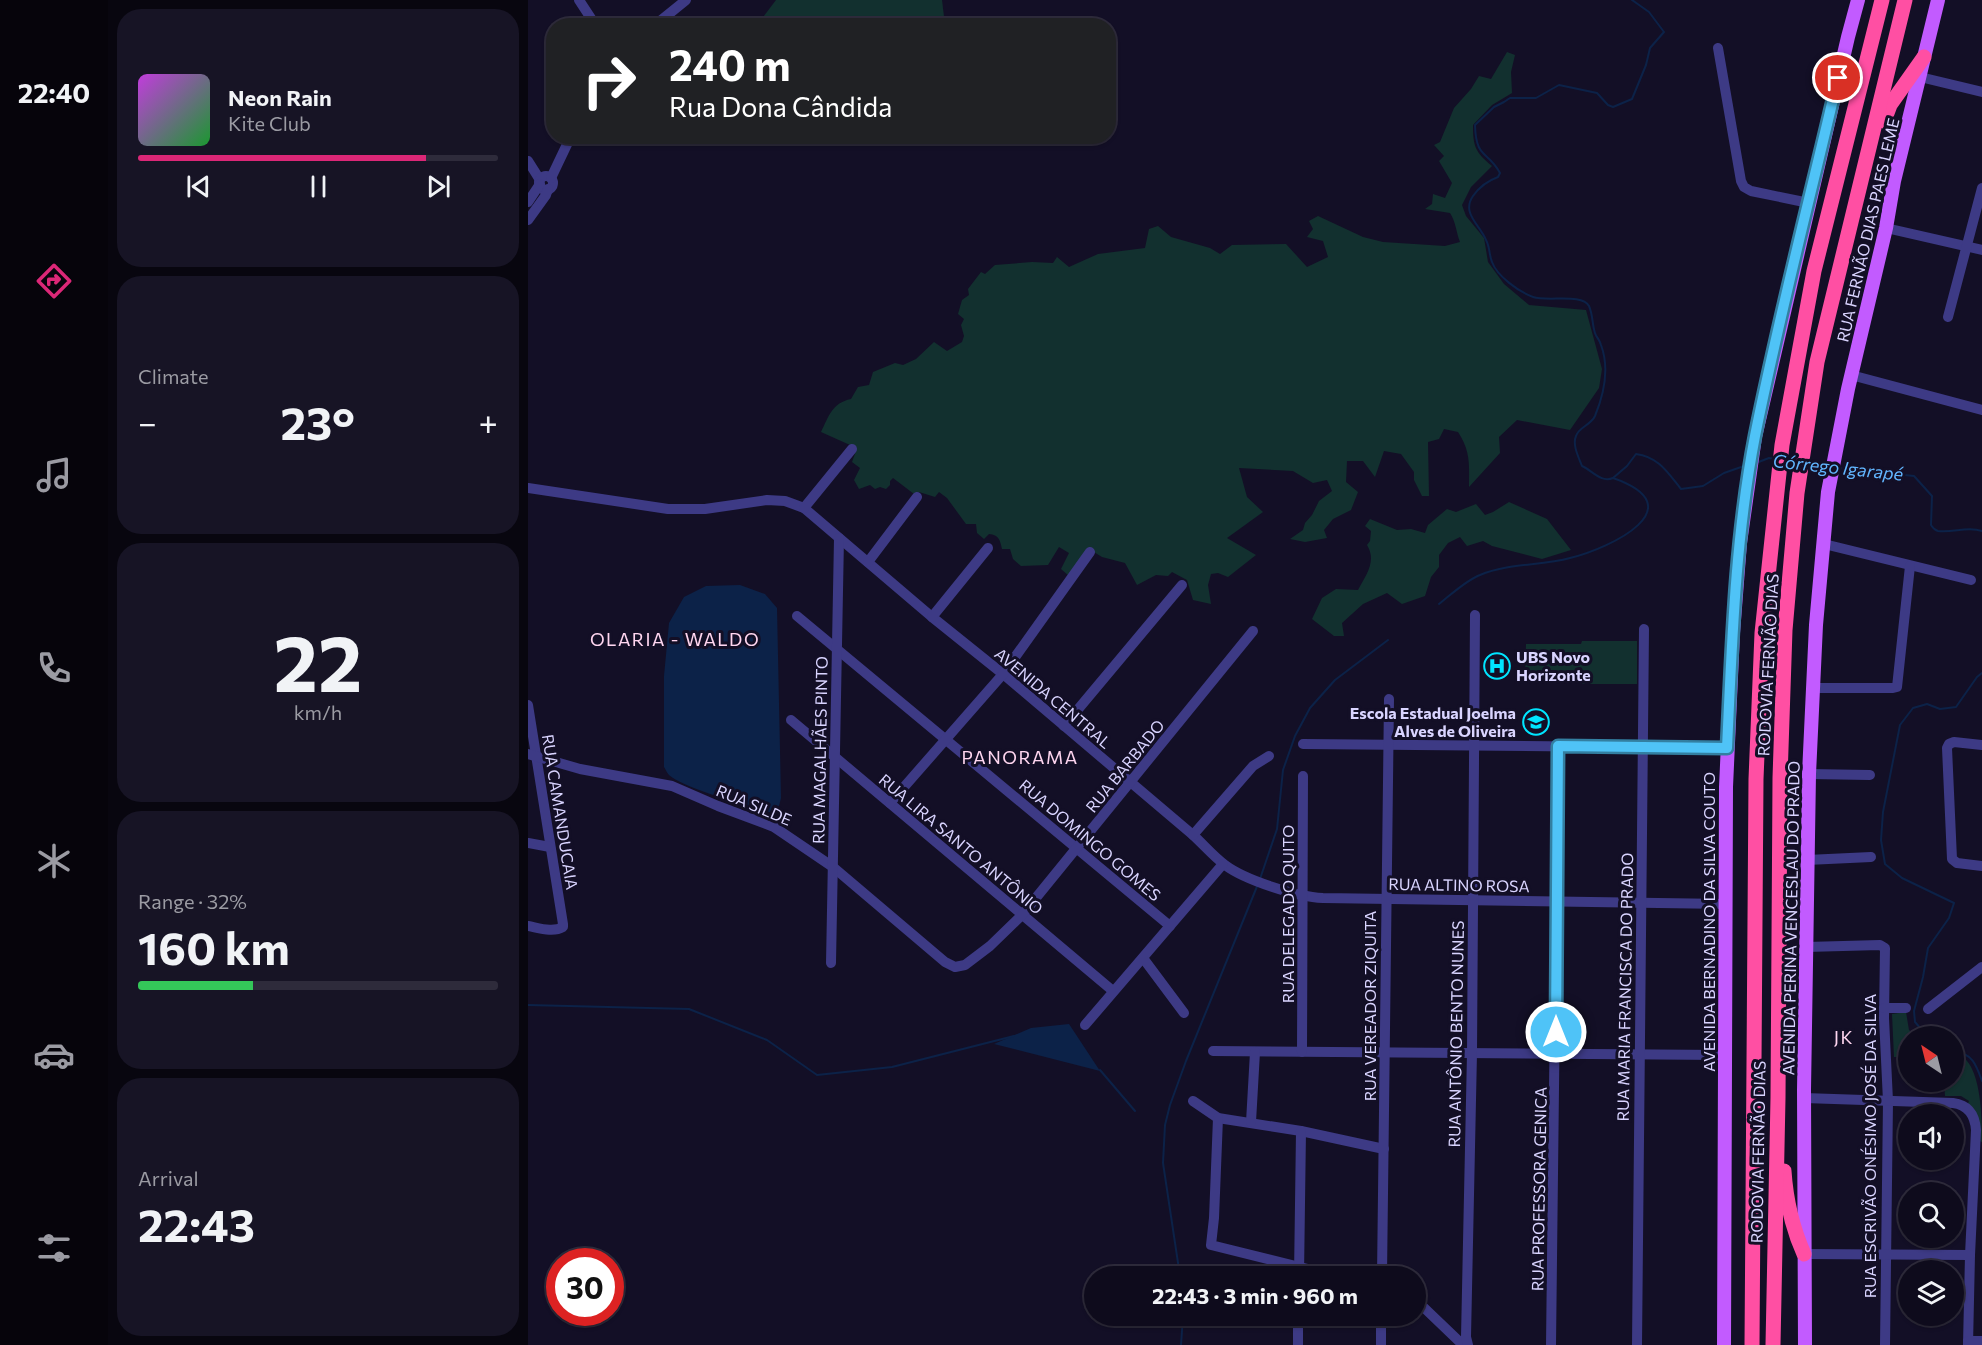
<!DOCTYPE html>
<html lang="en">
<head>
<meta charset="utf-8">
<style>
  :root { --surface:#0e0b1c; --page:#171425; --text:#f1f3f6; --muted:#9b9ba3; --line:#2e2b3b; --accent:#db2777 }
  body { margin:0; font-family:Commissioner,sans-serif; background:var(--page); color:var(--text); height:100vh; display:flex; flex-direction:column; font-size:22px; white-space:nowrap }
  * { box-sizing:border-box; margin:0 }
  p { font-size:20px; color:var(--muted) }
  .icon { flex:none; width:33px; height:33px; fill:none; stroke:currentColor; stroke-width:2; stroke-linecap:round; stroke-linejoin:round }
  .map { position:relative; flex:1; overflow:hidden }
  .sheet { display:flex; flex-direction:column; gap:9px; padding:9px; background:#08060f; width:420px }
  .sheet>* { flex:none }
  .hud { position:absolute; left:18px; top:18px; width:570px; height:126px; border-radius:24px; box-shadow:0 2px 4px #0004,0 0 0 2px var(--line); background:#202124; color:#fff; overflow:hidden }
  .needle { width:39px; rotate:325deg }
  .fabs { position:absolute; left:1370px; top:1026px; display:grid; gap:12px }
  .fabs a { display:grid; place-items:center; width:66px; height:66px; border-radius:50%; background:var(--surface); box-shadow:0 2px 4px #0004,0 0 0 2px var(--line); font-size:30px }
  .speed { position:absolute; left:18px; top:1248px; display:flex; gap:12px; font-size:30px; font-weight:700; text-align:center }
  .speed>* { display:grid; place-content:center; width:78px; height:78px; border-radius:50%; background:var(--surface); box-shadow:0 2px 4px #0004,0 0 0 2px var(--line); line-height:1 }
  .speed .limit { border:9px solid #d22; background:#fff; color:#111 }
  .pin { position:absolute; display:grid; place-items:center; width:51px; height:51px; color:#fff; margin:-26px; border:3px solid #fff; border-radius:50%; box-shadow:0 2px 6px #0007 }
  .me { position:absolute; width:66px; margin:-33px; rotate:0deg; stroke-linejoin:round; filter:drop-shadow(0 0 4px #0008) }
  .turn { display:flex; align-items:center; gap:21px; height:126px; padding:0 24px; font-size:27px }
  .turn .icon { width:78px; height:78px; stroke-width:2.5 }
  .turn b { display:block; font-size:42px; line-height:51px }
  .big { font-size:45px; font-weight:700; line-height:1.1 }
  .sheet .tile { flex:1; display:flex; flex-direction:column; justify-content:center; gap:9px; min-width:0; padding:0 21px; border-radius:24px; background:var(--page) }
  .sheet .dial { align-items:center; gap:0 }
  .dial b { font-size:78px; line-height:1 }
  .song { display:flex; align-items:center; gap:18px }
  .cover { width:72px; height:72px; border-radius:9px; background:linear-gradient(135deg,hsl(290 70% 55%),hsl(130 70% 35%)) }
  .played { height:6px; border-radius:3px; background:linear-gradient(90deg,var(--accent) 80%,var(--line) 80%) }
  .keys { display:flex; justify-content:space-around; direction:ltr }
  .heat { display:flex; justify-content:space-between; align-items:center; font-size:33px; direction:ltr }
  .charge { height:9px; border-radius:4px; background:linear-gradient(90deg,#34c759 32%,var(--line) 0) }
  .trip { position:absolute; left:556px; top:1266px; width:342px; height:60px; border-radius:30px; background:var(--surface); box-shadow:0 2px 4px #0004,0 0 0 2px var(--line); font-weight:700; line-height:60px; text-align:center }
  main { display:flex; flex:1; min-height:0 }
  .tab-bar { display:flex; flex-direction:column; width:108px; justify-content:space-around; align-items:center; background:#06040b; color:var(--muted) }
  .tab-bar .icon { width:42px; height:42px }
  .tab-bar .on { color:var(--accent) }
  .tab-bar b { font-size:27px; color:var(--text) }
  .map>svg:first-child { display:block }
  .green { fill:#12302f }
  .water { fill:#0c2248 }
  .lines { fill:none; stroke-linecap:round; stroke-linejoin:round }
  .stream { stroke:#0c2248; stroke-width:2 }
  .minor { stroke:#3d3a85; stroke-width:10 }
  .major { stroke:#c25bff; stroke-width:14 }
  .highway { stroke:#ff4fa3; stroke-width:15 }
  .route-casing { stroke:#337fa1; stroke-width:15 }
  .route { stroke:#4fc3f7; stroke-width:10 }
  .labels { text-anchor:middle; stroke-width:6; stroke-linejoin:round; paint-order:stroke }
  .street-label { font-size:16px; fill:#d9d4ff; stroke:#130f26 }
  .poi-label { font-size:16px; font-weight:bold; fill:#d9d4ff; stroke:#130f26; text-anchor:start }
  .water-label { font-size:18px; font-style:italic; fill:#62b6ff; stroke:#130f26 }
  .neighbourhood-label { font-size:18px; letter-spacing:1.5px; fill:#ffd6f0; stroke:#130f26 }
</style>
</head>
<body>
<main>
<nav class="tab-bar">
<b>22:40</b>
<svg class="icon on" aria-label="directions" viewBox="0 0 24 24"><path d="M12 3l9 9-9 9-9-9zM9 14v-3h6M13 9l2 2-2 2"/></svg>
<svg class="icon" aria-label="music" viewBox="0 0 24 24"><path d="M9 18V5l10-2v13"/><circle cx="6" cy="18" r="3"/><circle cx="16" cy="16" r="3"/></svg>
<svg class="icon" aria-label="phone" viewBox="0 0 24 24"><path d="M5 4h4l2 5-3 2q2 4 5 5l2-3 5 2v4C11 20 4 13 5 4z"/></svg>
<svg class="icon" aria-label="climate" viewBox="0 0 24 24"><path d="M12 3v18M4 7l16 10M4 17L20 7"/></svg>
<svg class="icon" aria-label="car" viewBox="0 0 24 24"><path d="M5 17H2v-5l4-1 3-4h7l3 4 3 1v5h-3M9 17h6M6 11h13"/><circle cx="7" cy="17" r="2"/><circle cx="17" cy="17" r="2"/></svg>
<svg class="icon" aria-label="filters" viewBox="0 0 24 24"><path d="M4 7h16M4 17h16"/><circle cx="9" cy="7" r="2"/><circle cx="15" cy="17" r="2"/></svg>
</nav>
<section class="sheet">
<div class="tile">
<div class="song"><i class="cover"></i><div><b>Neon Rain</b><p>Kite Club</p></div></div>
<div class="played"></div>
<div class="keys"><svg class="icon" aria-label="previous" viewBox="0 0 24 24"><path d="M18 5L8 12l10 7zM5 5v14"/></svg><svg class="icon" aria-label="pause" viewBox="0 0 24 24"><path d="M8 5v14M16 5v14"/></svg><svg class="icon" aria-label="next" viewBox="0 0 24 24"><path d="M6 5l10 7-10 7zM19 5v14"/></svg></div>
</div>
<div class="tile"><p>Climate</p>
<div class="heat"><a>−</a><b class="big">23°</b><a>+</a></div>
</div>
<div class="tile dial"><b>22</b><p>km/h</p></div>
<div class="tile"><p>Range · 32%</p><b class="big">160 km</b><div class="charge"></div></div>
<div class="tile"><p>Arrival</p><b class="big">22:43</b></div>
</section>
<div class="map">
<svg width="1454" height="1345" viewBox="0 0 1454 1345">
  <rect width="100%" height="100%" fill="#130f26"/>
  <g class="green">
    <polygon points="248,0 414,0 417,25 229,25"/>
    <path d="M979,52L987,55L983,72L984,93L964,105L945,125C945,146 947,152 964,166L943,187L934,205L938,216L956,238L960,262L976,284L1001,305L1058,310L1074,369L1071,388L1042,430L989,420L971,437L972,453L941,487C941,465 943,452 930,432L916,429L911,439L900,442L901,496H894L886,480V472L873,454L856,451L847,477L835,461H819L818,482L830,492L823,510L805,519L796,530L799,538L777,542L762,539L775,530L777,523L784,515L791,501L804,491L799,480L785,483L765,471L711,468L719,497L735,512L699,538L728,555L700,577L690,573L683,574L680,585L683,604L665,600L659,580L644,572L640,576L628,575L609,585L597,563L574,557L561,549L541,576L533,569L541,553L531,547L520,565L493,566L485,559L482,549H474C472,540 471,535 461,534L456,539L449,533L448,524H438L419,498L411,492L407,497L391,492L386,494L365,478L362,481V485L358,489L352,487L347,489L342,485L331,489L326,480L332,468L324,462L328,451L322,445L293,432C301,416 304,403 323,399L330,387L341,385L345,372L367,363L375,365L388,359L406,342L419,351L434,342L436,336L433,325L436,319L430,314L434,300L441,295L440,289L453,272L457,274L467,265L504,262L525,263L529,257L541,267L570,254L617,248L621,229L630,226L643,237L682,248L692,254L704,245L758,244L779,267L800,257L795,241L779,237L785,229L781,221L790,216L835,237L855,242L917,246L932,242C928,232 928,222 922,213L897,209L904,204L905,194L917,198L924,183L911,161L916,156L906,145L912,142L926,108L943,89L951,76L963,79Z"/>
    <path d="M981,502L1019,519L1043,550L1014,559L964,546L955,541L939,546L932,537L920,543L911,555V567L903,577L897,596L874,604L859,593L835,604L814,623L816,636H806L784,619L794,598L808,589L830,590C838,575 849,561 839,545L842,541L843,531L837,526L842,519L869,530L883,529L897,533L900,525L919,509L928,512L948,504L957,515L965,512Z"/>
    <polygon points="1054,641 1109,641 1109,684 1054,684 1053,676 997,676 998,644 1053,644"/>
    <polygon points="1378,1012 1381,1030 1388,1036 1380,1036 1380,1057 1366,1057 1364,1014"/>
    <path d="M1425,1053C1454,1056 1454,1118 1454,1142L1449,1140L1439,1106L1441,1101L1433,1096H1417L1416,1082H1425Z"/>
  </g>
  <g class="water">
    <path d="M212,585L237,594L249,608L253,798L251,806L245,813C225,808 153,787 141,775C139,773 138,770 136,767V676L141,623L156,597L178,586Z"/>
    <polygon points="541,1024 572,1071 466,1044 503,1028"/>
  </g>
  <g class="lines">
    <g class="stream">
      <polyline points="1228,463 1241,458 1248,459"/>
      <polyline points="1281,464 1299,466"/>
      <path d="M1310,468L1386,476L1404,496L1403,525C1405,528 1406,530 1410,531C1425,533 1440,526 1454,531"/>
      <path d="M1085,478L1099,466L1108,454C1131,457 1140,473 1153,489L1175,486L1196,473L1216,466"/>
      <path d="M911,604C924,594 937,581 952,575C980,563 1013,566 1042,558C1083,548 1168,507 1085,478C1073,483 1065,471 1054,466C1051,458 1044,445 1048,436C1051,427 1063,425 1067,416C1076,394 1082,369 1073,345C1072,340 1068,337 1067,333C1064,324 1065,315 1061,306C1054,293 1020,302 1005,297C991,292 969,276 964,262C961,255 962,247 958,240C952,225 933,213 945,196C952,186 959,181 970,177L972,173C960,150 948,160 947,125L966,107L976,102L982,98H1008L1031,85L1069,93L1080,105L1085,107L1104,99L1118,65L1122,48L1136,32L1121,12L1104,0"/>
      <polyline points="732,879 749,829 755,770 767,736 782,708 807,680 860,640"/>
      <polyline points="0,1005 161,1009 239,1040 289,1075 364,1067 486,1036"/>
      <polyline points="1399,1036 1387,1022 1386,1011 1395,977 1400,948 1421,918 1426,903 1374,878 1357,864 1353,840 1355,812 1372,725 1385,708 1399,704 1412,709 1428,707 1449,677 1454,673"/>
      <path d="M1425,1051C1444,1053 1448,1064 1454,1081"/>
      <polyline points="572,1070 607,1111"/>
      <polyline points="652,1276 635,1163 637,1125 642,1105 658,1061 730,884"/>
      <polyline points="653,1345 655,1316"/>
    </g>
    <g class="minor">
      <polyline points="51,0 68,26"/>
      <polyline points="126,26 158,0"/>
      <polyline points="1190,48 1213,181 1216,187 1223,191 1281,203"/>
      <polyline points="1392,77 1454,92"/>
      <polyline points="0,161 12,180"/>
      <circle cx="18" cy="183" r="7"/>
      <polyline points="23,178 43,136"/>
      <polyline points="0,202 12,184"/>
      <polyline points="0,220 18,195 20,189"/>
      <polyline points="1358,228 1454,250"/>
      <polyline points="1420,317 1454,188"/>
      <polyline points="1323,375 1454,410"/>
      <path d="M0,488L140,509H177L239,500L257,501L276,508L404,617L475,674L665,835C676,845 685,856 697,865C717,880 769,897 795,898L1198,904"/>
      <polyline points="276,508 324,449"/>
      <polyline points="1296,544 1443,580"/>
      <polyline points="340,562 389,497"/>
      <polyline points="269,616 642,926"/>
      <polyline points="404,617 460,548"/>
      <polyline points="1285,688 1365,688 1369,687 1382,566"/>
      <path d="M0,705L35,924V927C25,933 11,928 0,926"/>
      <polyline points="263,720 585,991"/>
      <polyline points="536,726 654,585"/>
      <polyline points="775,744 1199,748"/>
      <polyline points="1454,745 1426,742 1421,744 1419,748 1424,859 1429,863 1454,866"/>
      <polyline points="0,754 52,769 144,786 190,806 246,827 305,867 417,962 427,967 437,965 462,946 494,915 725,631"/>
      <polyline points="1281,774 1342,775"/>
      <polyline points="362,803 475,674 562,552"/>
      <polyline points="665,835 725,766 741,756"/>
      <polyline points="0,843 22,847"/>
      <polyline points="1279,860 1343,857"/>
      <polyline points="1278,947 1352,945 1357,948 1356,1018 1360,1101 1357,1345"/>
      <polyline points="615,958 656,1013"/>
      <polyline points="303,963 311,538"/>
      <polyline points="1356,1008 1378,1008"/>
      <polyline points="1400,1009 1454,967"/>
      <polyline points="557,1025 695,864"/>
      <polyline points="685,1051 1196,1055"/>
      <polyline points="774,1052 775,776"/>
      <path d="M1276,1098L1425,1103C1441,1105 1447,1116 1448,1130L1442,1255L1440,1345"/>
      <polyline points="665,1101 690,1118 773,1131 856,1149"/>
      <polyline points="690,1118 686,1218 683,1245 808,1276"/>
      <polyline points="723,1122 727,1052"/>
      <polyline points="1276,1254 1442,1255"/>
      <polyline points="771,1276 773,1131"/>
      <polyline points="854,1276 861,699"/>
      <polyline points="888,1300 935,1345"/>
      <polyline points="1440,1341 1454,1341"/>
      <polyline points="770,1345 770,1316"/>
      <polyline points="853,1345 853,1316"/>
      <polyline points="940,1345 938,1337 944,1053 947,615"/>
      <polyline points="1023,1345 1030,746"/>
      <polyline points="1109,1345 1116,629"/>
    </g>
    <g class="major">
      <polyline points="1196,1345 1198,787 1205,633 1212,543 1227,437 1320,37 1330,0"/>
      <polyline points="1277,1345 1276,1090 1281,774 1288,625 1300,492 1320,389 1358,228 1366,181 1410,0"/>
    </g>
    <g class="highway">
      <polyline points="1356,121 1362,105 1396,57"/>
      <path d="M1256,1171C1258,1201 1264,1227 1276,1254"/>
      <polyline points="1224,1345 1228,779 1234,633 1254,445 1286,271 1354,0"/>
      <polyline points="1245,1345 1250,1098 1252,778 1257,630 1269,493 1289,362 1377,0"/>
    </g>
  </g>
  <g class="lines">
    <g class="route-casing">
      <path id="route" d="M1028,1032L1030,746L1199,748C1204,644 1207,539 1227,436C1251,316 1282,198 1310,78"/>
    </g>
    <use href="#route" class="route"/>
  </g>
  <defs>
    <g id="hospital-ring" transform="scale(1.35)"><circle r="9.5" fill="#130f26" stroke="#00e5ff" stroke-width="1.5"/><path d="M-5-5h3v3.5h4V-5h3V5h-3V1.5h-4V5h-3Z" fill="#00e5ff"/></g>
    <g id="school-ring" transform="scale(1.35)"><circle r="9.5" fill="#130f26" stroke="#00e5ff" stroke-width="1.5"/><path d="M0-5L7-2L0 1L-7-2ZM-4 1L0 2.5L4 1V4Q0 6-4 4Z" fill="#00e5ff"/></g>
  </defs>
  <g fill-rule="evenodd">
    <use href="#hospital-ring" x="969" y="666"/>
    <use href="#school-ring" x="1008" y="722"/>
  </g>
  <g class="labels">
    <g class="street-label">
      <text transform="translate(1340 230) rotate(-77)" y="6">RUA FERNÃO DIAS PAES LEME</text>
      <text transform="translate(1240 665) rotate(-87)" y="6">RODOVIA FERNÃO DIAS</text>
      <text transform="translate(525 698) rotate(40)" y="6">AVENIDA CENTRAL</text>
      <text transform="translate(292 750) rotate(-89)" y="6">RUA MAGALHÃES PINTO</text>
      <text transform="translate(597 766) rotate(-51)" y="6">RUA BARBADO</text>
      <text transform="translate(226 805) rotate(23)" y="6">RUA SILDE</text>
      <text transform="translate(32 812) rotate(81)" y="6">RUA CAMANDUCAIA</text>
      <text transform="translate(562 840) rotate(40)" y="6">RUA DOMINGO GOMES</text>
      <text transform="translate(433 844) rotate(40)" y="6">RUA LIRA SANTO ANTÔNIO</text>
      <text transform="translate(931 885) rotate(1)" y="6">RUA ALTINO ROSA</text>
      <text transform="translate(760 914) rotate(-90)" y="6">RUA DELEGADO QUITO</text>
      <text transform="translate(1263 918) rotate(-89)" y="6">AVENIDA PERINA VENCESLAU DO PRADO</text>
      <text transform="translate(1181 922) rotate(-90)" y="6">AVENIDA BERNADINO DA SILVA COUTO</text>
      <text transform="translate(1097 987) rotate(-89)" y="6">RUA MARIA FRANCISCA DO PRADO</text>
      <text transform="translate(842 1006) rotate(-90)" y="6">RUA VEREADOR ZIQUITA</text>
      <text transform="translate(928 1034) rotate(-89)" y="6">RUA ANTÔNIO BENTO NUNES</text>
      <text transform="translate(1342 1146) rotate(-90)" y="6">RUA ESCRIVÃO ONÉSIMO JOSÉ DA SILVA</text>
      <text transform="translate(1230 1152) rotate(-89)" y="6">RODOVIA FERNÃO DIAS</text>
      <text transform="translate(1011 1189) rotate(-89)" y="6">RUA PROFESSORA GENICA</text>
    </g>
    <g class="poi-label">
      <text x="988" y="663">UBS Novo<tspan x="988" dy="18">Horizonte</tspan></text>
      <text x="988" y="719" text-anchor="end">Escola Estadual Joelma<tspan x="988" dy="18">Alves de Oliveira</tspan></text>
    </g>
    <g class="water-label">
      <text transform="translate(1310 468) rotate(6)" y="6">Córrego Igarapé</text>
    </g>
    <g class="neighbourhood-label">
      <text x="147" y="646">OLARIA - WALDO</text>
      <text x="492" y="764">PANORAMA</text>
      <text x="1316" y="1044">JK</text>
    </g>
  </g>
</svg>
<div class="fabs">
<a><svg class="needle" viewBox="-14 -14 28 28"><path d="M0-13l5 13h-10z" fill="#e53935"/><path d="M0 13l5-13h-10z" fill="#9b9ba3"/></svg></a>
<a><svg class="icon" aria-label="sound" viewBox="0 0 24 24"><path d="M4 9h4l5-4v14l-5-4H4zM17 9q2 3 0 6"/></svg></a>
<a><svg class="icon" aria-label="search" viewBox="0 0 24 24"><circle cx="10" cy="10" r="6"/><path d="M15 15l6 6"/></svg></a>
<a><svg class="icon" aria-label="layers" viewBox="0 0 24 24"><path d="M12 4l9 5-9 5-9-5zM3 14l9 5 9-5"/></svg></a>
</div>
<div class="speed"><div class="limit">30</div></div>
<div class="pin" style="left:1310px;top:78px;background:#d93025"><svg class="icon" aria-label="arrive" viewBox="0 0 24 24"><path d="M6 21V4h12l-3 4 3 4H6"/></svg></div>
<svg class="me" style="left:1028px;top:1032px" viewBox="-20 -20 40 40"><circle r="17" fill="#4fc3f7" stroke="#fff" stroke-width="3"/><path d="M0-11L8 9 0 5-8 9z" fill="#fff"/></svg>
<div class="trip">22:43 · 3 min · 960 m</div>
<div class="hud">
<div class="turn"><svg class="icon" aria-label="right" viewBox="0 0 24 24"><path d="M7 20v-9h11M14 6l5 5-5 5"/></svg><div><b>240 m</b>Rua Dona Cândida</div></div>
</div>
</div>
</main>
</body>
</html>
